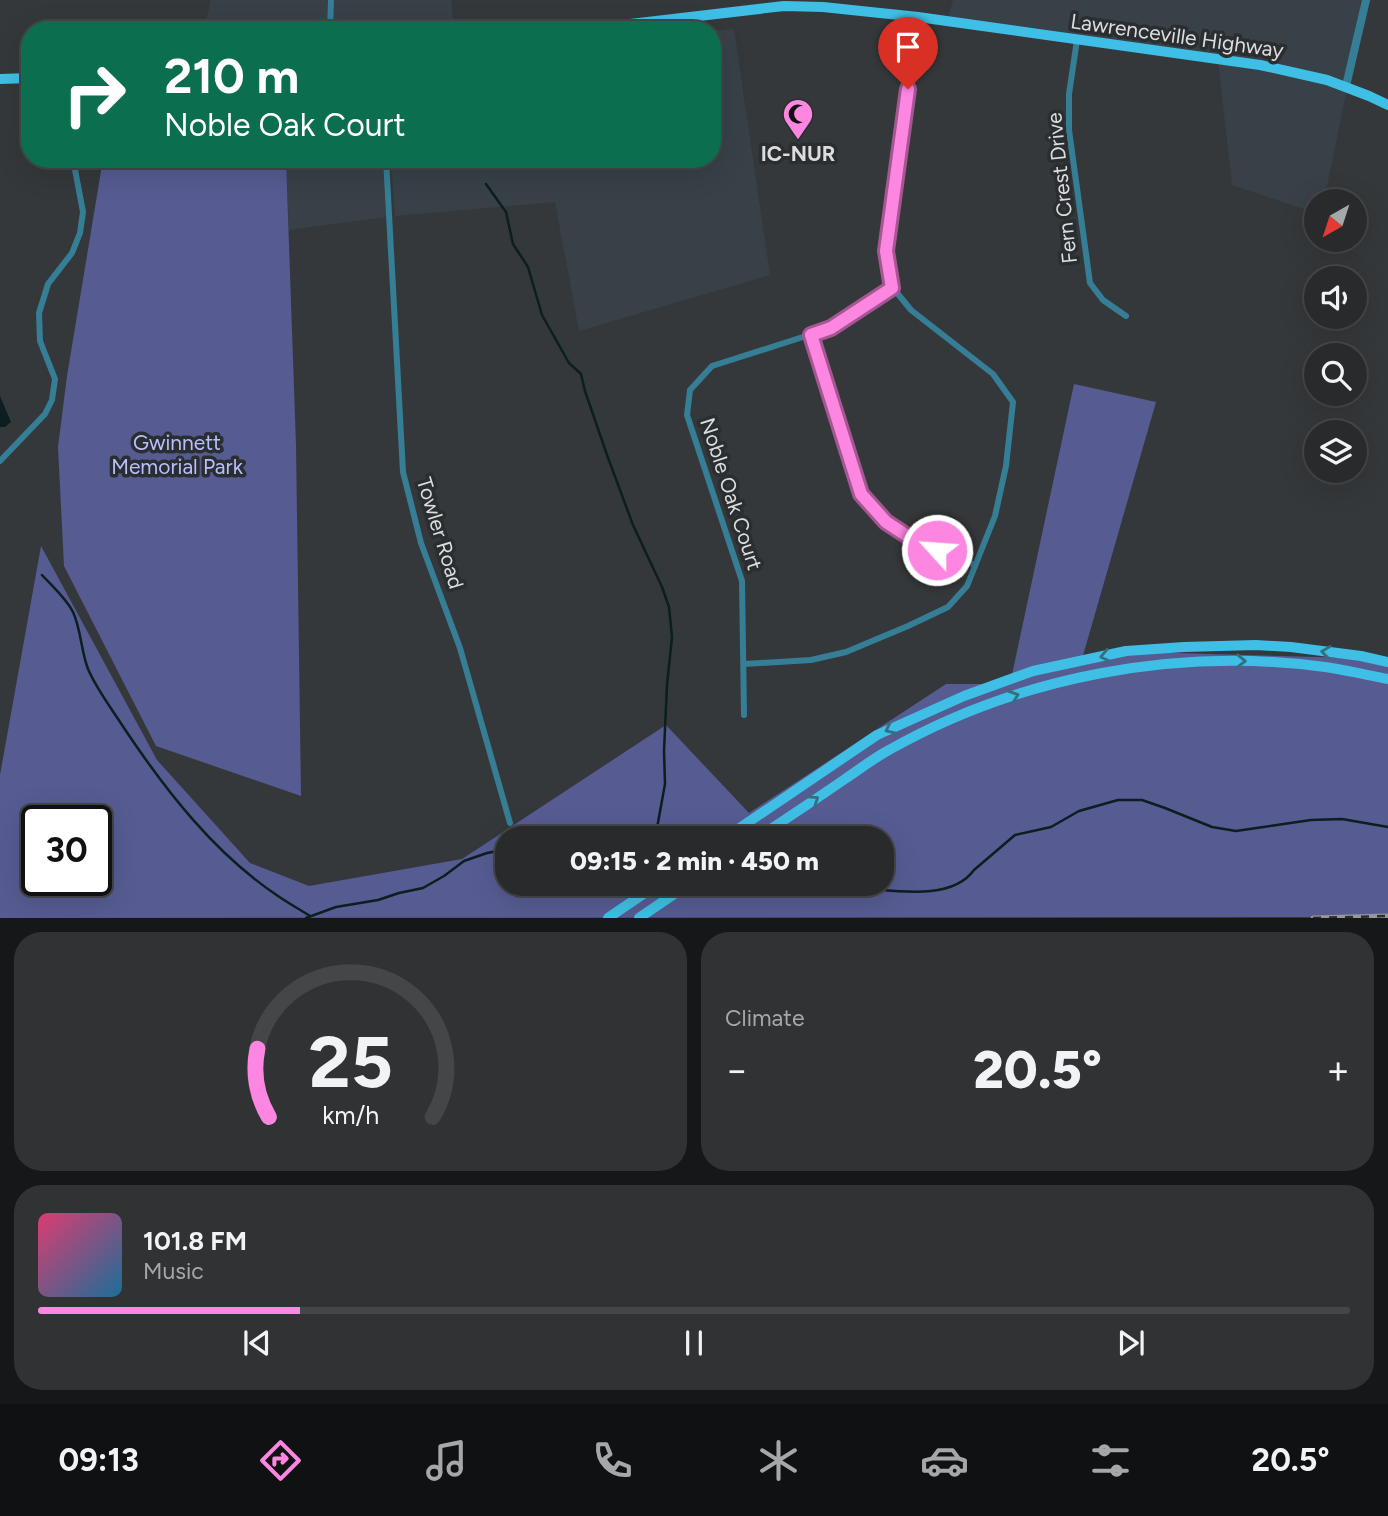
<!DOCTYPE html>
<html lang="en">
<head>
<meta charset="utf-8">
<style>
  :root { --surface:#282a2c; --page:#303234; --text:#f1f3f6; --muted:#a5a7a9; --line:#444648; --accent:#fd86e1 }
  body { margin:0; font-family:Figtree,sans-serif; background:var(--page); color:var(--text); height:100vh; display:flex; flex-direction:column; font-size:26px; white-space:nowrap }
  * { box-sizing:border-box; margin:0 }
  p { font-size:23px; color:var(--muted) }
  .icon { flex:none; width:38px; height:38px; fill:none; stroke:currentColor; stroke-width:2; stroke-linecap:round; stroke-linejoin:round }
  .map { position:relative; height:918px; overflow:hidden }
  .side { display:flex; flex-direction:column; gap:14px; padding:14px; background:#161718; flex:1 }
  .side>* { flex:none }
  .guide { position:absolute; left:21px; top:21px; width:700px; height:147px; border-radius:28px; box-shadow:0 7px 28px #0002,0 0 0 2px var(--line); background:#0b6e4f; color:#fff; overflow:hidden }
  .needle { width:46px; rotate:219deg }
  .fabs { position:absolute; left:1304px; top:189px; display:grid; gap:14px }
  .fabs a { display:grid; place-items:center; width:63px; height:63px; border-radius:50%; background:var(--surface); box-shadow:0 7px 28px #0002,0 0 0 2px var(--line); font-size:35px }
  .speed { position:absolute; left:21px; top:805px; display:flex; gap:14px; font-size:35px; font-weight:700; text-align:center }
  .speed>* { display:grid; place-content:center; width:91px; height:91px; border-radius:50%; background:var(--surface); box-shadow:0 7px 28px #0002,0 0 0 2px var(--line); line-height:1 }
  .speed .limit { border:4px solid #111; border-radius:10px; background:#fff; color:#111 }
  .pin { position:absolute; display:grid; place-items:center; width:60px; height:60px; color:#fff; margin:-72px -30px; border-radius:50% 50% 50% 0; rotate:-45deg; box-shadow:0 0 7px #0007 }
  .pin .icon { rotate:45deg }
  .me { position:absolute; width:77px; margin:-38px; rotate:296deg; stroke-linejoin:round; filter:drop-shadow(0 0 5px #0008) }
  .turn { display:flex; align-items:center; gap:24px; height:147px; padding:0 28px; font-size:32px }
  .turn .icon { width:91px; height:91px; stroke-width:2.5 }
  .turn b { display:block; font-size:49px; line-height:60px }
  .big { font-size:52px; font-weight:800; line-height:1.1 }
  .side .widget { flex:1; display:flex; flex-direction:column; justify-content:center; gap:10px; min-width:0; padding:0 24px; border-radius:28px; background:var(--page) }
  .side .dial { align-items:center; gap:0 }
  .dial svg { height:182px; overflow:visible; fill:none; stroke:var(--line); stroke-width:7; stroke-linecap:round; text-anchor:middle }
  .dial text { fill:var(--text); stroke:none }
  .song { display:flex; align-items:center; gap:21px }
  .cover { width:84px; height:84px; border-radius:10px; background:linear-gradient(135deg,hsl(340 70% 55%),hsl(200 70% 35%)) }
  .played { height:7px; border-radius:4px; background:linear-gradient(90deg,var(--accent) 20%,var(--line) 20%) }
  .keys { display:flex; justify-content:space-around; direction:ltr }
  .heat { display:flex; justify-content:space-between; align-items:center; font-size:38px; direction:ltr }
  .side .tiles { flex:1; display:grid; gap:14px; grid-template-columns:1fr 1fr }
  .widget:last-child { grid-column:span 2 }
  .trip { position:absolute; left:495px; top:826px; width:399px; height:70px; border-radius:28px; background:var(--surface); box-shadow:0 7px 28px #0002,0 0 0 2px var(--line); font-weight:800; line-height:70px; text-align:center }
  .tabs { display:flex; height:112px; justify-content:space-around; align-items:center; background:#101112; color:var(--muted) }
  .tabs .icon { width:49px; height:49px }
  .tabs .current { color:var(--accent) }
  .tabs b { font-size:32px; color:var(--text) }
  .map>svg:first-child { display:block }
  .built { fill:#384148 }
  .green { fill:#565b92; fill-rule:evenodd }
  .water { fill:#0c1e1f }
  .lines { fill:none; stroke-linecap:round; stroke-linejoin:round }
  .stream { stroke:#0c1e1f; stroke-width:2.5 }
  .minor { stroke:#357e95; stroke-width:6 }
  .tertiary { stroke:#357e95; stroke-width:8 }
  .primary { stroke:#3fbfe5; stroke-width:10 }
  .rail-casing { stroke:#959799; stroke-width:5 }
  .rail { stroke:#2b2e30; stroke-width:2.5; stroke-dasharray:8; stroke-linecap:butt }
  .oneway { stroke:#346f81 }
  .route-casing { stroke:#a45792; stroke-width:18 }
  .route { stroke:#fd86e1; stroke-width:12 }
  .labels { text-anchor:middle; stroke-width:7; stroke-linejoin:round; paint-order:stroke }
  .street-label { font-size:21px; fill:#dbdddf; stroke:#2b2e30 }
  .poi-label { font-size:21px; font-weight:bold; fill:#dbdddf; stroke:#2b2e30 }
  .park-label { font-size:21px; fill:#b8bffd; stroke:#2b2e30 }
</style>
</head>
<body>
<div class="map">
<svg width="1388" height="918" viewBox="0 0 1388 918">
  <rect width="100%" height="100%" fill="#35383a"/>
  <g class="built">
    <polygon points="211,0 451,0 454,30 204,30"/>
    <polygon points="953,0 1361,0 1351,69 1324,201 1316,201 1316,213 1232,185 1218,60 947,23"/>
    <polygon points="734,29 770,275 579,331 555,202 395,216 391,159 712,159 712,31"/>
    <polygon points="286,159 383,159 386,217 289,230"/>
  </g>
  <g class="green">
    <polygon points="103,159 286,159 296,445 301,796 156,746 64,566 58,447 67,376"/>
    <path d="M1074,384L1156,402L1080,666L1141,652L1388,659V917L0,918V775L41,546L157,760L250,863L309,886L462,859L666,725L749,813L946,684H1010ZM37,821H96V880H37ZM508,838H882V884H508Z"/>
  </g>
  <polygon class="water" points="0,396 11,422 5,427 0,427"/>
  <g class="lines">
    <g class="stream">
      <polyline points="486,184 506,212 513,244 528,267 542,315 569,363 581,374 585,391 607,455 633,525 662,587 669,607 672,637 667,685 664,751 665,784 657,828 658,838"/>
      <path d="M42,575C53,587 66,598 73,612C81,629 81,651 88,669C97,690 112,709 124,728C166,791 215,854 278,896C288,903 299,909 310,916"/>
      <path d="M783,884C808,889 834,887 860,888C893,890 951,902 974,870L1015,835L1051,827L1079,811L1118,800H1142L1165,808L1212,827L1236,831L1311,820L1342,819L1388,827"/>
      <polyline points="306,918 336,907 378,900 399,893 423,888 444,876 464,861 487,853 508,849"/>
    </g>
    <g class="minor">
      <polyline points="330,30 331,0"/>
      <polyline points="1077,40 1069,94 1069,130 1090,283 1103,300 1126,316"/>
      <polyline points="386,159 403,472 421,543 460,648 510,823"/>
      <polyline points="811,335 861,494 886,522 918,543 975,565"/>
      <polyline points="0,461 45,414 52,400 55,379 40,341 39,313 48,284 72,253 80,233 83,212 73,159"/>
      <polyline points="744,664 811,660 846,652 908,626 948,607 967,586 995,516 1006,466 1013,402 993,374 911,310 893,288 886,251 918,17"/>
      <polyline points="744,715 742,581 687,415 690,390 712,366 831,328 893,288"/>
    </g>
    <polyline class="tertiary" points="1346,86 1366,0"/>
    <g class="primary">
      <polyline points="579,30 784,6 823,7 918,17 1260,65 1327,80 1369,96 1388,105"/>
      <polyline points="0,79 30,78"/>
      <polyline points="725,838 877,735 964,696 1033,671 1126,651 1184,647 1256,645 1291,647 1361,656 1388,662"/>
      <path d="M757,838C786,819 816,799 845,779C860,769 874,758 889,750C1020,676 1177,647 1325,667C1346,670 1367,675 1388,679"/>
      <polyline points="608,918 658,884"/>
      <polyline points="639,918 689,884"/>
    </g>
    <g class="rail-casing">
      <polyline id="rail" points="1313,918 1388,916"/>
    </g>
    <use href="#rail" class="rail"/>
  </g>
  <defs><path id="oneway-chevron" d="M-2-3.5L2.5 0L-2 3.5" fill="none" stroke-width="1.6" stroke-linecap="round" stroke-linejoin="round" transform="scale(1.75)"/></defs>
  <g class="oneway">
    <use href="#oneway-chevron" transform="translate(1326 652) rotate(-173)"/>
    <use href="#oneway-chevron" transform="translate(1105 656) rotate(168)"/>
    <use href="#oneway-chevron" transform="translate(1241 661) rotate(1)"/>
    <use href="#oneway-chevron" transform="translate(1014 696) rotate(-19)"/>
    <use href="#oneway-chevron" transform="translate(890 729) rotate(155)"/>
    <use href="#oneway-chevron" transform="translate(814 800) rotate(-34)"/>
  </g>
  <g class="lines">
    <g class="route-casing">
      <polyline id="route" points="908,89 886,251 892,288 831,328 811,335 861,494 886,522 918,543 937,550"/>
    </g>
    <use href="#route" class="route"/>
  </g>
  <defs>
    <g id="mosque-pin" transform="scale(1.575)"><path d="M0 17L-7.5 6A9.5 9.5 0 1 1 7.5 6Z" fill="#fd86e1" stroke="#2b2e30"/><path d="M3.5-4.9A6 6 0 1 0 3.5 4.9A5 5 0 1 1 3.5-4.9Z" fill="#111"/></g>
  </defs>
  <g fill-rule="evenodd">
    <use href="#mosque-pin" x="798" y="114"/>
  </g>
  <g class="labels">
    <g class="street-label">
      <text transform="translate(1177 36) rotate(8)" y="7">Lawrenceville Highway</text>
      <text transform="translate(1062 188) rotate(-96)" y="7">Fern Crest Drive</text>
      <text transform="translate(731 494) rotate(72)" y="7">Noble Oak Court</text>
      <text transform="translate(440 533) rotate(73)" y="7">Towler Road</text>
    </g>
    <g class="poi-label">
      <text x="798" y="161">IC-NUR</text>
    </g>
    <g class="park-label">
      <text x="177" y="450">Gwinnett<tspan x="177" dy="24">Memorial Park</tspan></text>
    </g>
  </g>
</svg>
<div class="fabs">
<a><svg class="needle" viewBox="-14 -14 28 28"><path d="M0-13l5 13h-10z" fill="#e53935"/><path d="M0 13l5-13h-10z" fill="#a5a7a9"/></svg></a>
<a><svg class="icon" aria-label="sound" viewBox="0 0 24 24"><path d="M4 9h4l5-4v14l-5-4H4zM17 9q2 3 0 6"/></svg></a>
<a><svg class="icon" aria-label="search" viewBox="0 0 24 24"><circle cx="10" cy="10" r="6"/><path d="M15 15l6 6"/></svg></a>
<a><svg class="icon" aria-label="layers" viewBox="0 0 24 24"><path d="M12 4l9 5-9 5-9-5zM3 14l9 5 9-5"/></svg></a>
</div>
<div class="speed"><div class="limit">30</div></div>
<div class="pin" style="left:908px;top:89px;background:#d93025"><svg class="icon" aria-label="arrive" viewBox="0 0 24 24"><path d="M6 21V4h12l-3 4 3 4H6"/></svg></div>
<svg class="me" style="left:937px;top:550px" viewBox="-20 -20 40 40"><circle r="17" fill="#fd86e1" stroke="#fff" stroke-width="3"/><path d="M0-11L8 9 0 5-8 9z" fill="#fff"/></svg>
<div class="trip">09:15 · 2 min · 450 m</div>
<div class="guide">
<div class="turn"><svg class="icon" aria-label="right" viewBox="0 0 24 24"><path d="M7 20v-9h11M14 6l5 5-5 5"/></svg><div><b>210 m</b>Noble Oak Court</div></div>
</div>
</div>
<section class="side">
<div class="tiles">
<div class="widget dial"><svg viewBox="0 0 100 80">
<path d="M14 69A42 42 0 1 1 86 69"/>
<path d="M14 69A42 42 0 0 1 9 39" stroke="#fd86e1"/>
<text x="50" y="56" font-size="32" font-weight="700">25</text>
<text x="50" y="72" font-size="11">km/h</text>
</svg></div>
<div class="widget"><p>Climate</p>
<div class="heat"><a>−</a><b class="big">20.5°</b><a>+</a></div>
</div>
<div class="widget">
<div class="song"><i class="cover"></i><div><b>101.8 FM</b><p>Music</p></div></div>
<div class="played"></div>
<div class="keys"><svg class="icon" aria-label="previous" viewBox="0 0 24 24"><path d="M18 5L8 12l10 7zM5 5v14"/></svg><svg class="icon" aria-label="pause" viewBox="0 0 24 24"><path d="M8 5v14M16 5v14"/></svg><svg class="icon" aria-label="next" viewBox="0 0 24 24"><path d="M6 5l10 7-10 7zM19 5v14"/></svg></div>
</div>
</div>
</section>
<nav class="tabs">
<b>09:13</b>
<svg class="icon current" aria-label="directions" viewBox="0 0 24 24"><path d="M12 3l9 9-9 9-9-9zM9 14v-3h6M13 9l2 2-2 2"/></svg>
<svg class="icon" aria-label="music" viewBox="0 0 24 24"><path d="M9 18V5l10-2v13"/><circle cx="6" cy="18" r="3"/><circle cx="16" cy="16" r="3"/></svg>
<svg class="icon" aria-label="phone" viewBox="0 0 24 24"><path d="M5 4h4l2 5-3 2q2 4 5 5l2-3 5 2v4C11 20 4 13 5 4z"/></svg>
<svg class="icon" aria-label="climate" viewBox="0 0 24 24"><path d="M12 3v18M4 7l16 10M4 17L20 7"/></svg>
<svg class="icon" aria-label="car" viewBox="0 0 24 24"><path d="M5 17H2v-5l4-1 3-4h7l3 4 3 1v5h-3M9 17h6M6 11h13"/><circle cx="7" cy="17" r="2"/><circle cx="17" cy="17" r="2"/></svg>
<svg class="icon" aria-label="filters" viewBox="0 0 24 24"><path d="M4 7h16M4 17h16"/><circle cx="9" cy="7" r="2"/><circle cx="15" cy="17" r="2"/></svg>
<b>20.5°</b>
</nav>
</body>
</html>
